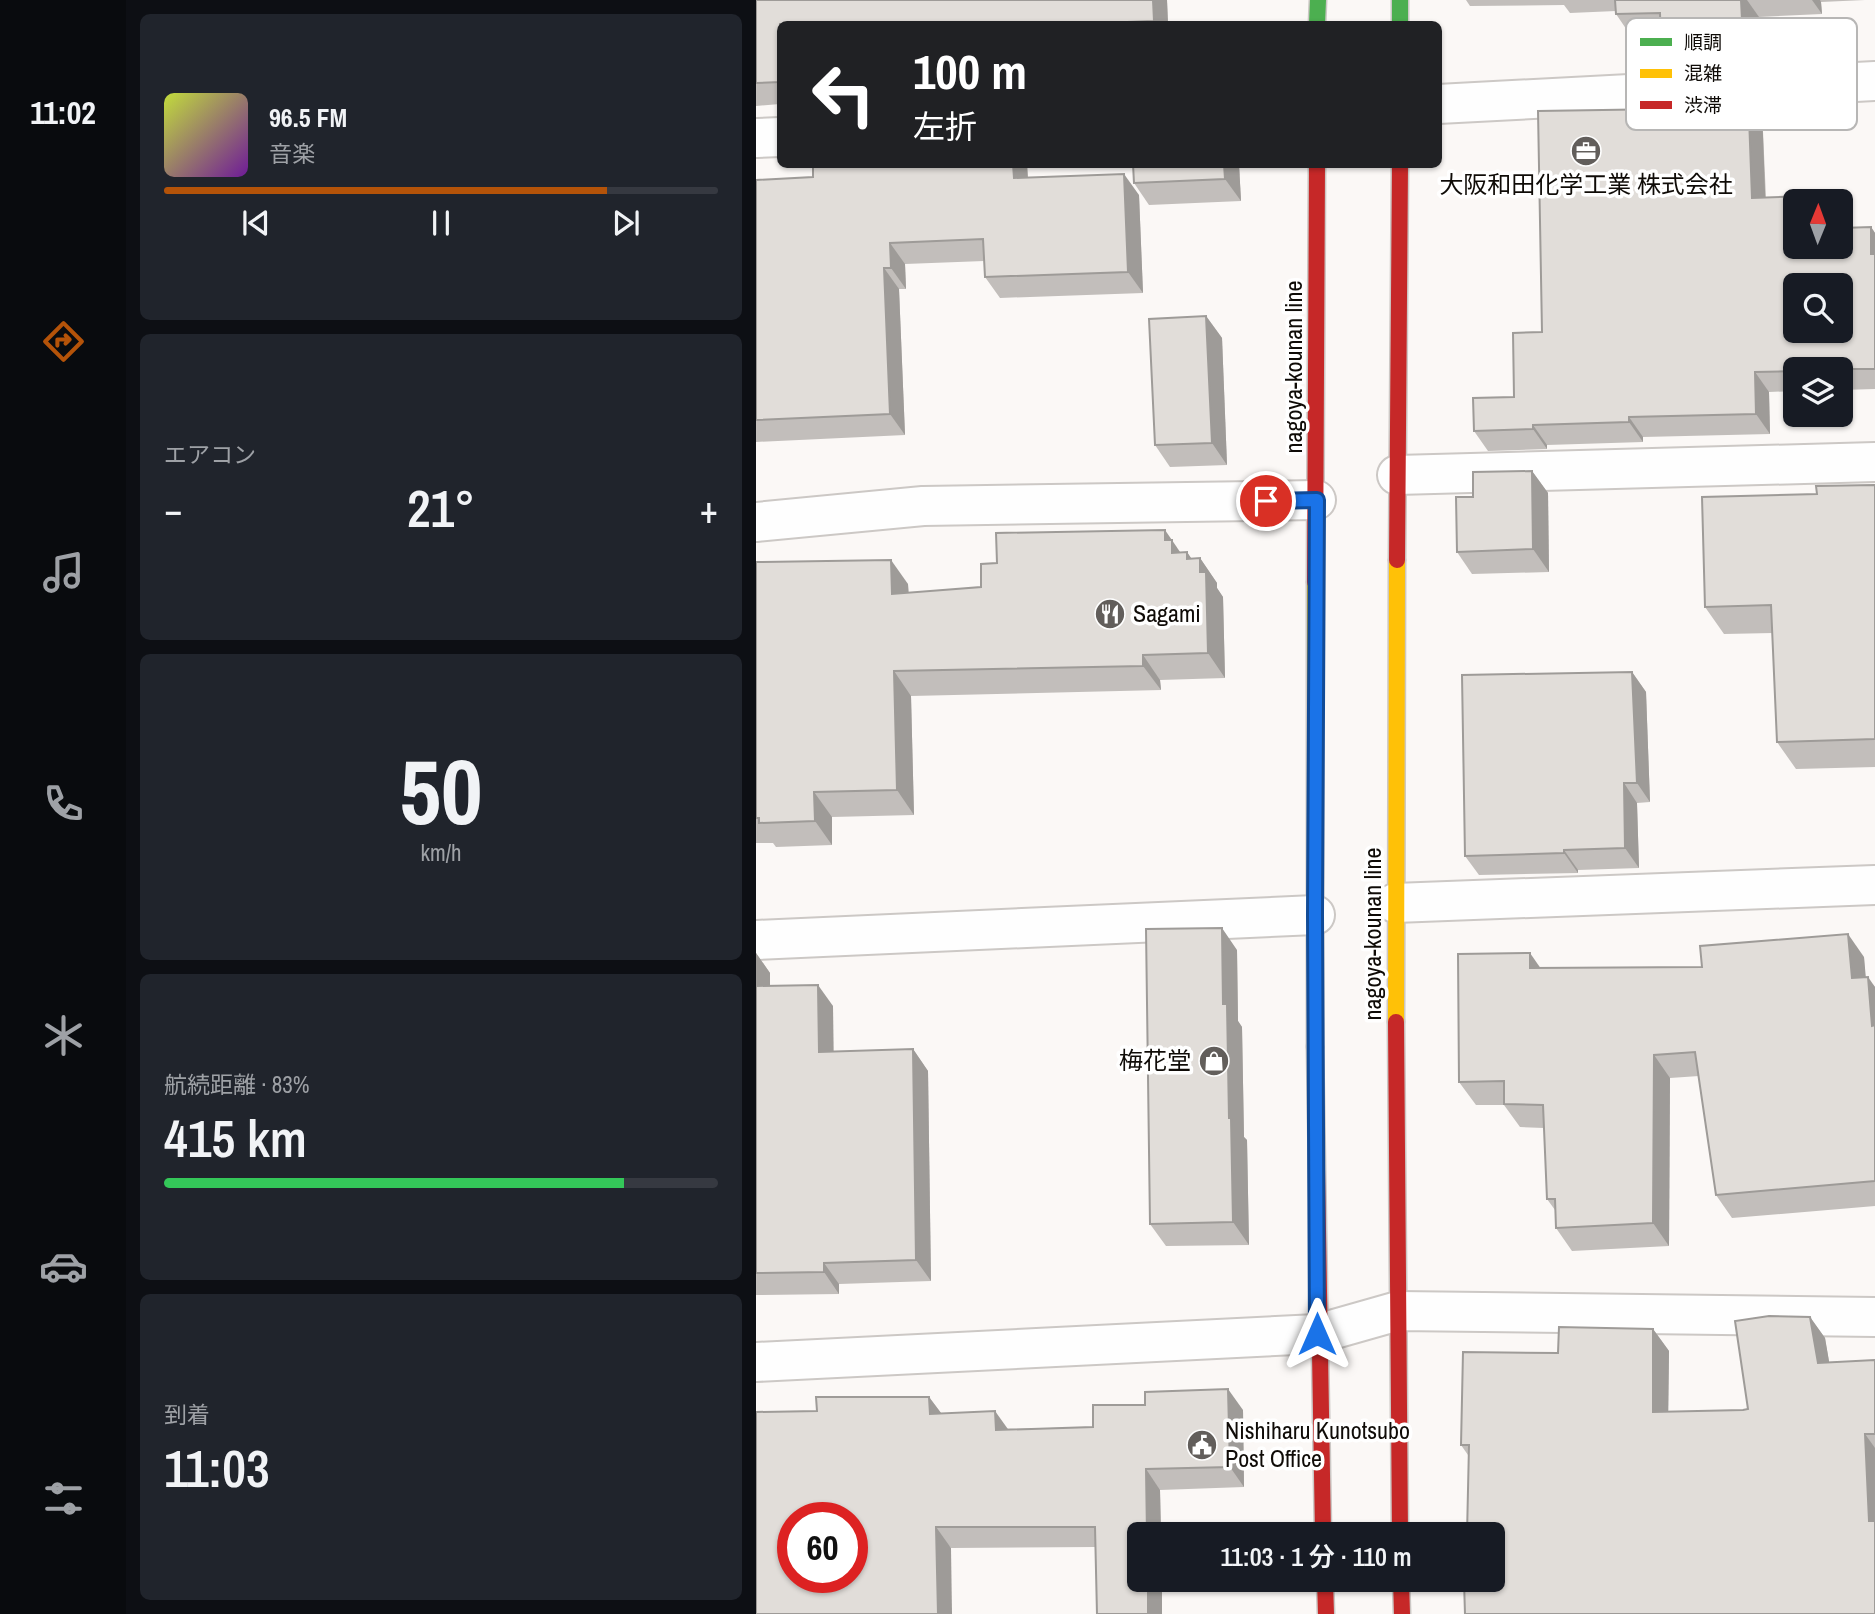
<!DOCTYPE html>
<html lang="ja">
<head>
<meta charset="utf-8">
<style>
  :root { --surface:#171b24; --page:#20242c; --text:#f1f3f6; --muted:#9ea1a6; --line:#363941; --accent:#b45309 }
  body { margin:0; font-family:"Archivo Narrow","Noto Sans JP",sans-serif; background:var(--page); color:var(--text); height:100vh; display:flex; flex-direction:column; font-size:26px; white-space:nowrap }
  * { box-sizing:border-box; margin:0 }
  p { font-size:23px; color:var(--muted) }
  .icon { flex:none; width:38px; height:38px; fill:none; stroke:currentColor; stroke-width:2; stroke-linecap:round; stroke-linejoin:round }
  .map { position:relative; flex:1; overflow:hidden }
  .side { display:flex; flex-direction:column; gap:14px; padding:14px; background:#0d0f14; width:630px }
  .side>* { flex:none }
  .top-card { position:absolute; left:21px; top:21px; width:665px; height:147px; border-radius:10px; box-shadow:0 2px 5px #0004; background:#202124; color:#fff; overflow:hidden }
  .needle { width:46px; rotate:1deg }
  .tools { position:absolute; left:1027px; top:189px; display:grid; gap:14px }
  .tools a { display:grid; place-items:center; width:70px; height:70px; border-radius:10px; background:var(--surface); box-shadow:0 2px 5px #0004; font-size:35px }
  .speed { position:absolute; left:21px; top:1502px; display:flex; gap:14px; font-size:35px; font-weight:700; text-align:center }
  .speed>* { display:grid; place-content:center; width:91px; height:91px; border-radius:50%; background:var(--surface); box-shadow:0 2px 5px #0004; line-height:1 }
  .speed .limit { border:10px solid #d22; background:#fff; color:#111 }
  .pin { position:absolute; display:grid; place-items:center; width:60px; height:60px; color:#fff; margin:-30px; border:4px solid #fff; border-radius:50%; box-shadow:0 2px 7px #0007 }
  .me { position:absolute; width:77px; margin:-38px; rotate:0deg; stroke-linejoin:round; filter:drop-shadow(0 0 5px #0008) }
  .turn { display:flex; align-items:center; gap:24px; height:147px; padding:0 21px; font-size:32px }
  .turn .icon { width:91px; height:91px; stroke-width:2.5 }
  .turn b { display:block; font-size:49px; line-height:60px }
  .big { font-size:52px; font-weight:600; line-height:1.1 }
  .side .tile { flex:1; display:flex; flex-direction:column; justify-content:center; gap:10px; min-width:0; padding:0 24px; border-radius:10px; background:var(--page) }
  .side .dial { align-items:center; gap:0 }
  .dial b { font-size:91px; line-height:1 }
  .song { display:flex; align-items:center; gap:21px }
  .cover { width:84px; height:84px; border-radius:10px; background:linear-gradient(135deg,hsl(70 70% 55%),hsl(280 70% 35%)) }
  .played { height:7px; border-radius:4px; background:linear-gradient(90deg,var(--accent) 80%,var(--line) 80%) }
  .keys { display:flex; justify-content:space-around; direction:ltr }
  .heat { display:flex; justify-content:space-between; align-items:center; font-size:38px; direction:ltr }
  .charge { height:10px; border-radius:5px; background:linear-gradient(90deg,#34c759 83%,var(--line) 0) }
  .trip { position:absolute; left:371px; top:1522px; width:378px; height:70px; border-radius:10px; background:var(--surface); box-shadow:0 2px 5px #0004; font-weight:600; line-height:70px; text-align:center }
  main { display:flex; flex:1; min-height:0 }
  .menu { display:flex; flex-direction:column; width:126px; justify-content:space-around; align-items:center; background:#090b0e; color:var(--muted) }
  .menu .icon { width:49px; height:49px }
  .menu .active { color:var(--accent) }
  .menu b { font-size:32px; color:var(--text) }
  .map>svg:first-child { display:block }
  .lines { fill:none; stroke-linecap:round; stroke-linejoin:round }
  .street-casing { stroke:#ccc8c5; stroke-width:42 }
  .fast-casing { stroke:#ccc8c5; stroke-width:19 }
  .slow-casing { stroke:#ccc8c5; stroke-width:19 }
  .jam-casing { stroke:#ccc8c5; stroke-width:19 }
  .street { stroke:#fefefe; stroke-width:38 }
  .fast { stroke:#4caf50; stroke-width:16 }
  .slow { stroke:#ffc107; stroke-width:16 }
  .jam { stroke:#c62828; stroke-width:16 }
  .wall { fill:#c2bebb }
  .shaded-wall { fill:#9e9b98 }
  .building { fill:#e1ddd9; stroke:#9e9b98; stroke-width:2; fill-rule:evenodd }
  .route-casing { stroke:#114b97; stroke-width:18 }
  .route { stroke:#1a73e8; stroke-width:12 }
  .labels { text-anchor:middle; stroke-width:7; stroke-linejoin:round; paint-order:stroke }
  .poi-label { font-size:24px; fill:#0f0b07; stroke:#fff; text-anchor:start }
  .street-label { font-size:24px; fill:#0f0b07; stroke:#fff }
  .key { fill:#fff; stroke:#b7b6b5; stroke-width:2 }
  .key-label { font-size:19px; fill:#0f0b07 }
</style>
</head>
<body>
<main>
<nav class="menu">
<b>11:02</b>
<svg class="icon active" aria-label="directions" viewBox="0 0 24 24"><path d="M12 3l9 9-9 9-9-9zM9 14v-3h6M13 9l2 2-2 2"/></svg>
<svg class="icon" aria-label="music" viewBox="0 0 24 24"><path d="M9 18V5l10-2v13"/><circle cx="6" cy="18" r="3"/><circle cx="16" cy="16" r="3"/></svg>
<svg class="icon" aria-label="phone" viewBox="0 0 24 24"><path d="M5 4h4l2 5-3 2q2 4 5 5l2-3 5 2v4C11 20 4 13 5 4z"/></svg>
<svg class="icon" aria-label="climate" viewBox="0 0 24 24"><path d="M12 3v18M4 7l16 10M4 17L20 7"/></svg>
<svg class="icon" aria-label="car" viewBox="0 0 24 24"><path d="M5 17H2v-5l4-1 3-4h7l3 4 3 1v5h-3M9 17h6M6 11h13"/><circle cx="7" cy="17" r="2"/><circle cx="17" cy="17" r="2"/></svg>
<svg class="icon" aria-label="filters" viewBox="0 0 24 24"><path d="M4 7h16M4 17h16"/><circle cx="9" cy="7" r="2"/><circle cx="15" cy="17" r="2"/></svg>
</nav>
<section class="side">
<div class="tile">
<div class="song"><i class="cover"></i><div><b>96.5 FM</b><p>音楽</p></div></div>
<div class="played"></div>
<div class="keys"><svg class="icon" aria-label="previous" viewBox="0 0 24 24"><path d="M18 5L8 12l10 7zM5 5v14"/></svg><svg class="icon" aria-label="pause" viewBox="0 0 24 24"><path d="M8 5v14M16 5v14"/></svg><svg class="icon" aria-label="next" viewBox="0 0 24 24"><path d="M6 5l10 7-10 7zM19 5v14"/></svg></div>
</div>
<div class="tile"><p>エアコン</p>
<div class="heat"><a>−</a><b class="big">21°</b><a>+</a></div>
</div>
<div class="tile dial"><b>50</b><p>km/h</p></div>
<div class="tile"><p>航続距離 · 83%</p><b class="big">415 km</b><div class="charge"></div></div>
<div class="tile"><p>到着</p><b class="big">11:03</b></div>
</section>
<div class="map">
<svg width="1119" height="1614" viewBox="0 0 1119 1614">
  <rect width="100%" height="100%" fill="#fbf8f6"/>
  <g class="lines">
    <g class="street-casing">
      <g id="street">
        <polyline points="682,104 1119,81"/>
        <polyline points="0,138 24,137"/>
        <polyline points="641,475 1119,462"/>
        <polyline points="0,522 167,506 560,500"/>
        <polyline points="639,903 1119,885"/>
        <polyline points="0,940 559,915"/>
        <polyline points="0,1362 561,1334 642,1311 1119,1317"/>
      </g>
    </g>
    <g class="fast-casing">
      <g id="fast">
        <polyline points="644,0 644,24"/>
        <polyline points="561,24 562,0"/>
      </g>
    </g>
    <g class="slow-casing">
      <g id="slow">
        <polyline points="640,1022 641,560"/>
        <polyline points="559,1047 559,582"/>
      </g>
    </g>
    <g class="jam-casing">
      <g id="jam">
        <polyline points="641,560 644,164"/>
        <polyline points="559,582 561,164"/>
        <polyline points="640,1022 644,1535"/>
        <polyline points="559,1047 567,1535"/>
        <polyline points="569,1580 570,1614"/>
        <polyline points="645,1580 646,1614"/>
      </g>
    </g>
    <use href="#street" class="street"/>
    <use href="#fast" class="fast"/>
    <use href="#slow" class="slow"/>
    <use href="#jam" class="jam"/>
  </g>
  <g class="wall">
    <polygon points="0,0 411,0 412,24 24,24 24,104 0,106"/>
    <polygon points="710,0 1109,0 1065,2 1066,14 1003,17 1005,65 923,69 905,44 905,38 877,39 860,14 860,11 814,13 808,5 714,6"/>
    <polygon points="992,89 1006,109 1010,198 1086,228 1115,227 1119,233 1119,389 1085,390 1085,369 1040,369 1040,391 1013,392 1014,434 887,437 887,442 791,445 791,449 732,451 718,431 758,397 786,332 911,109"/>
    <polygon points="57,164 271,164 272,177 383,195 387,293 244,298 229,277 228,261 149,264 150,289 143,289 149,435 0,442 0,180 57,177"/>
    <polygon points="483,164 485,201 393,205 378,183"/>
    <polygon points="450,316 466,338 471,465 414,467 399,445"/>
    <polygon points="776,471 792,493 793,572 716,574 701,552 717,497"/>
    <polygon points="1119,485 1119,767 1040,769 1021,742 1017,633 968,634 949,607 1061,494"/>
    <polygon points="431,552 435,559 444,558 461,583 461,588 467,597 469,678 404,680 405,690 155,696 158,815 76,817 76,845 20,847 17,843 0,843 0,562 152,584 153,593 225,587"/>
    <polygon points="876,672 890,692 894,802 881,803 883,868 822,870 822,873 723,875 709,856"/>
    <polygon points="481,950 482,1021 486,1027 488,1137 491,1140 493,1245 410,1246 394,1224"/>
    <polygon points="0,953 14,973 14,986 77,1006 77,1052 157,1049 172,1071 175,1281 83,1284 83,1294 0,1295"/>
    <polygon points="1108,957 1109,977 1119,987 1119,1206 976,1218 960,1195 943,1076 914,1078 913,1246 816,1251 800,1228 799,1210 791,1199 788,1128 764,1127 748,1105 720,1105 703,1082 784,967 946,967"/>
    <polygon points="1054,1317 1069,1338 1073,1362 1119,1360 1119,1614 712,1455 705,1445 802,1353 897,1329 913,1351 912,1412 987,1410 992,1409"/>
    <polygon points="173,1397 185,1413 252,1429 337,1427 487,1410 488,1487 404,1490 405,1535 383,1535 406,1580 406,1614 341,1614 339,1547 195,1548 61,1411"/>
  </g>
  <g class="shaded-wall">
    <polygon points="397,0 411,0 412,24 401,24 398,21"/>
    <polygon points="985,0 991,0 1003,17 1005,65 987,40"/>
    <polygon points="1056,0 1064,0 1065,2 1066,14"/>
    <polygon points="992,89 1006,109 1010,218 996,198"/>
    <polygon points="257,164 271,164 273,199 258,178"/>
    <polygon points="468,164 483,164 485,201 469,179"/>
    <polygon points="368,174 383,195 387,293 372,272"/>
    <polygon points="1115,227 1119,233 1119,260 1115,254"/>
    <polygon points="134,243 149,264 150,289 135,268"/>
    <polygon points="128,268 143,289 149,435 134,414"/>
    <polygon points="450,316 466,338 471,465 456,443"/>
    <polygon points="999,372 1013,392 1014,434 1000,414"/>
    <polygon points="873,417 887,437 887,442 873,422"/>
    <polygon points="777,425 791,445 791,449 777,429"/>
    <polygon points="776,471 792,493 793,572 777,549"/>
    <polygon points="409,530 433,565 416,553 409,540"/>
    <polygon points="431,552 444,571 444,558 461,583 461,588 467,597 469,678 452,653 431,559"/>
    <polygon points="135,560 152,584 153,619 136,594"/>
    <polygon points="387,655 404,680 405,690 387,666"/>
    <polygon points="138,671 155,696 158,815 141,790"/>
    <polygon points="876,672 890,692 894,802 881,783"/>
    <polygon points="868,783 881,803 883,868 869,848"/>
    <polygon points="58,792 76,817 76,845 59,821"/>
    <polygon points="808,850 822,870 822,873 808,853"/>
    <polygon points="466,928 481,950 482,1021 486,1027 488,1137 491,1140 493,1245 477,1222 467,1004"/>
    <polygon points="1092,934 1108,957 1112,1001 1096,978"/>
    <polygon points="0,953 14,973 14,1007 0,987"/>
    <polygon points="774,953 790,976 774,968"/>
    <polygon points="1112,977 1119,987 1119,1030 1116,1026"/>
    <polygon points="62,985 77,1006 78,1073 63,1052"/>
    <polygon points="157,1049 172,1071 175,1281 160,1260"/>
    <polygon points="898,1055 914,1078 913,1246 897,1223"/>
    <polygon points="68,1263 83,1284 83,1294 68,1272"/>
    <polygon points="1054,1317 1069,1338 1077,1384 1062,1363"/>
    <polygon points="897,1329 913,1351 912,1434 897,1412"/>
    <polygon points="472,1389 487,1410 488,1487 474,1467"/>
    <polygon points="173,1397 188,1417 174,1414"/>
    <polygon points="239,1411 254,1432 240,1430"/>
    <polygon points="1109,1434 1119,1448 1119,1529 1113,1521"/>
    <polygon points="390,1469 404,1490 405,1535 391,1535"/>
    <polygon points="180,1527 195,1548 196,1614 182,1614"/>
    <rect x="392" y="1580" width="14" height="34"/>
  </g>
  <g class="building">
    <polygon points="0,0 397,0 398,21 345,23 345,24 24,24 24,82 0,83"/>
    <polygon points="859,0 985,0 987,40 905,44 904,13 860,14"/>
    <path d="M992,89L996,198L1071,195V201H1040V247H1085V228L1115,227V254H1119V369H1040V371L999,372L1000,414L873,417V422L777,425V429L718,431L717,398L758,397L757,333L786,332L782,111L911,109V93ZM1040,285H1085V331H1040Z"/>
    <polygon points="57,164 257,164 258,178 368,174 372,272 229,277 227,239 134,243 135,268 128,268 134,414 0,420 0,180 57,177"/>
    <polygon points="377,164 468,164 469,179 378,183"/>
    <polygon points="450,316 456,443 399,445 393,319"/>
    <polygon points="776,471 777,549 701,552 700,497 717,497 717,472"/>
    <polygon points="1119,485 1119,739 1021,742 1015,605 949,607 946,497 1061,494 1060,486"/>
    <polygon points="409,530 409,540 416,540 416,553 431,552 431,559 444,558 444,572 450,572 452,653 387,655 387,666 138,671 141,790 58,792 59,821 3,823 3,818 0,818 0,562 135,560 136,594 225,587 225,564 241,563 240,533"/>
    <polygon points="876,672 881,783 868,783 869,848 808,850 808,853 709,856 706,675"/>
    <polygon points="466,928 467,1004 471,1004 473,1118 475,1118 477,1222 394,1224 390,929"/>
    <polygon points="1092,934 1096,978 1112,977 1116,1026 1119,1025 1119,1181 960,1195 939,1052 898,1055 897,1223 800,1228 799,1199 791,1199 787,1105 748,1104 748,1081 703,1082 702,954 774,953 774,968 946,967 944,946"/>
    <polygon points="62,985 63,1052 157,1049 160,1260 68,1263 68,1272 0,1273 0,986"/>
    <polygon points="1013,1316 1054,1317 1062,1363 1119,1360 1119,1434 1109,1434 1113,1521 1119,1521 1119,1614 709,1614 708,1581 737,1580 737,1535 711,1535 713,1445 705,1445 707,1352 802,1353 803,1327 897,1329 897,1412 987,1410 992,1409 979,1321"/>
    <path d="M472,1389L474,1467L390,1469L391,1535H383V1580H392V1614H341L339,1527H180L182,1614H0V1412L61,1411L60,1397H173L174,1414L239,1411L240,1430L337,1427V1405H389V1392ZM37,1517H96V1577H37Z"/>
  </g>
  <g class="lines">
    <g class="route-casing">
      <polyline id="route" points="510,501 561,500 559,915 561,1334"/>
    </g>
    <use href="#route" class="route"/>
  </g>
  <defs>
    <g id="office-disc" transform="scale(1.575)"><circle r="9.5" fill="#625e5b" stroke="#fff"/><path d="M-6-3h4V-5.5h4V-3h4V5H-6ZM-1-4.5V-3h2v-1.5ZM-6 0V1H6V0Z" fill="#fff"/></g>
    <g id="restaurant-disc" transform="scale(1.575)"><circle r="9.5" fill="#625e5b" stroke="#fff"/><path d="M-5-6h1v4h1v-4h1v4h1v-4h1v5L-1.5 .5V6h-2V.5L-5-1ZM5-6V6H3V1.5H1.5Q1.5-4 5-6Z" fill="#fff"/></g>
    <g id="shop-disc" transform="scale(1.575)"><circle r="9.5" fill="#625e5b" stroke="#fff"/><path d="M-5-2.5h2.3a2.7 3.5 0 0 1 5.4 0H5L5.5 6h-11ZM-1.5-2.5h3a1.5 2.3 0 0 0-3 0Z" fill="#fff"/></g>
    <g id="civic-disc" transform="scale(1.575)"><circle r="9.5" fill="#625e5b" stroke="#fff"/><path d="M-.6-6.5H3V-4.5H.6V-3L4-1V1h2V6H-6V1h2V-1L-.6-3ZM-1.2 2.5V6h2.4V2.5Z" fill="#fff"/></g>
  </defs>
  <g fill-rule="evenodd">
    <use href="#office-disc" x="830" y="151"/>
    <use href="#restaurant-disc" x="354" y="614"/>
    <use href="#shop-disc" x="458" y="1061"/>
    <use href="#civic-disc" x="446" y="1445"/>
  </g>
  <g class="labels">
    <g class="poi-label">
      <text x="830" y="193" text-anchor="middle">大阪和田化学工業 株式会社</text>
      <text x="377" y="622">Sagami</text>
      <text x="435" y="1069" text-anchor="end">梅花堂</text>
      <text x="469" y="1439">Nishiharu Kunotsubo<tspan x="469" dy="28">Post Office</tspan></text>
    </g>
    <g class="street-label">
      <text transform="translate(538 367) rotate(-90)" y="8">nagoya-kounan line</text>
      <text transform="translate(617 934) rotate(-90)" y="8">nagoya-kounan line</text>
    </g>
  </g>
  <rect x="870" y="18" width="231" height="112" rx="10" class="key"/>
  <rect x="884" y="38" width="32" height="8" fill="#4caf50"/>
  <rect x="884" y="69" width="32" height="9" fill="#ffc107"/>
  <rect x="884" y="101" width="32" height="8" fill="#c62828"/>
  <g class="key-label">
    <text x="928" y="49">順調</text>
    <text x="928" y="80">混雑</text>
    <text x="928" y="112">渋滞</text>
  </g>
</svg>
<div class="tools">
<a><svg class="needle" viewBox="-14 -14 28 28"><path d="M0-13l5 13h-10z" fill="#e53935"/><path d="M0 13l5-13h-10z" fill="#9ea1a6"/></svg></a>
<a><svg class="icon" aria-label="search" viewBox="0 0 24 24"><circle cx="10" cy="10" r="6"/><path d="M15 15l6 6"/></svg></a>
<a><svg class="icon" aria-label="layers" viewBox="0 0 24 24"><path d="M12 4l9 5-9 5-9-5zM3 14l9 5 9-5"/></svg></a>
</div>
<div class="speed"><div class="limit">60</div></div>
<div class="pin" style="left:510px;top:501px;background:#d93025"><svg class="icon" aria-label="arrive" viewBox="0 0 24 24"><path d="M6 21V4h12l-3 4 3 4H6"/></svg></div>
<svg class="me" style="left:561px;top:1334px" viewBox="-20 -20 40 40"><path d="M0-17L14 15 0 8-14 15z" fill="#1a73e8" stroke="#fff" stroke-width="4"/></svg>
<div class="trip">11:03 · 1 分 · 110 m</div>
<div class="top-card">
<div class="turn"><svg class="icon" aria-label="left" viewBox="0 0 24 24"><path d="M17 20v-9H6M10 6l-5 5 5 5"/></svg><div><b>100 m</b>左折</div></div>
</div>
</div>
</main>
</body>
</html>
